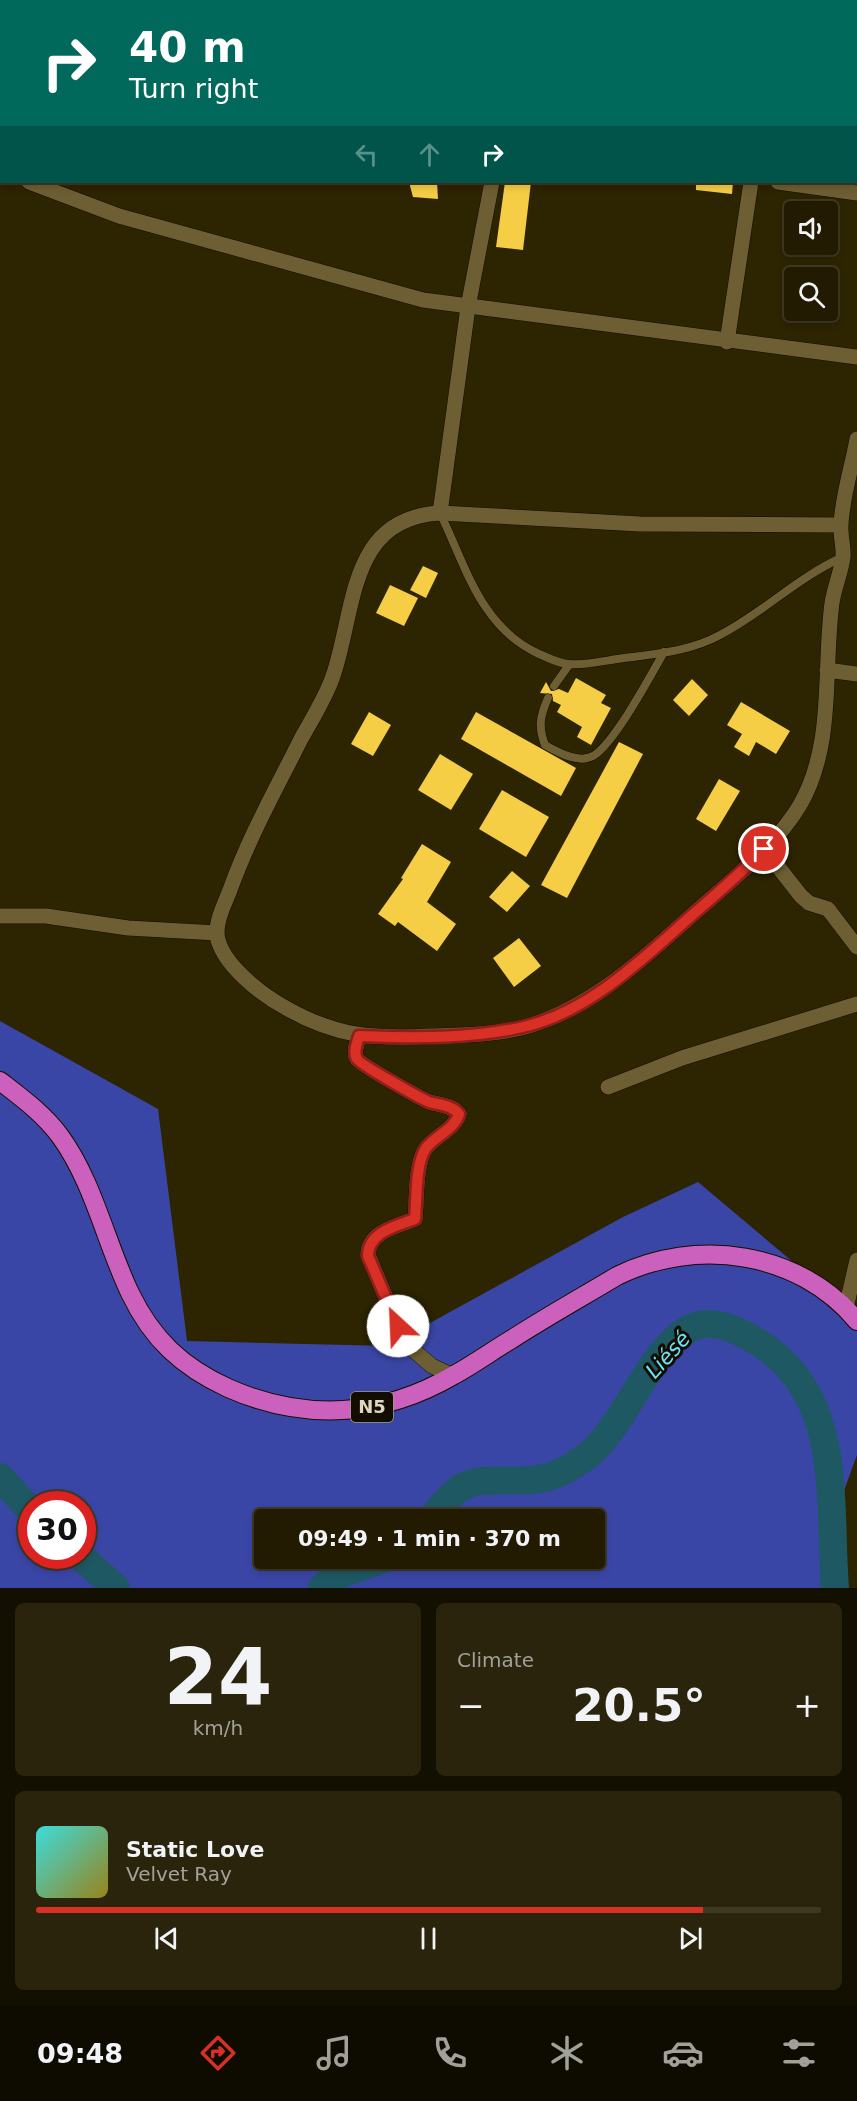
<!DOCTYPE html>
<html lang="en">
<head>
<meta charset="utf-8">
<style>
  :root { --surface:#221b02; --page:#2a240c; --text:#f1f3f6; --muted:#a2a199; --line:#3f3924; --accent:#d93025 }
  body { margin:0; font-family:"DejaVu Sans",sans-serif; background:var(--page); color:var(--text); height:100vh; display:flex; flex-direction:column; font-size:22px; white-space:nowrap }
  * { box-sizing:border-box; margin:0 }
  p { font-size:20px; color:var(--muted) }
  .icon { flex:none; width:33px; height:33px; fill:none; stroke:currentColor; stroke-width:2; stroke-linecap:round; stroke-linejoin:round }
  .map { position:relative; height:1588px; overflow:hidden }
  .drawer { display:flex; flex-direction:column; gap:15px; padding:15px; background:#130f01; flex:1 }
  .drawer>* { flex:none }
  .top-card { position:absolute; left:0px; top:0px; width:858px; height:183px; box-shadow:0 3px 9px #0003,0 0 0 2px var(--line); background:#00695c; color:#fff; overflow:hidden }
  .tools { position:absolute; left:784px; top:201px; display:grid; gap:12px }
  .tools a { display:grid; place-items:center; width:54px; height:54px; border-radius:6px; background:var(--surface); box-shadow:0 3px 9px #0003,0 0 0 2px var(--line); font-size:30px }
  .speed { position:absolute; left:18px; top:1491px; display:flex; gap:12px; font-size:30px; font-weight:700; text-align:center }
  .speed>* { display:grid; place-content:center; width:78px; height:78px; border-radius:50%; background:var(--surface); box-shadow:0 3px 9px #0003,0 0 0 2px var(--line); line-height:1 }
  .speed .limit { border:9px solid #d22; background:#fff; color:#111 }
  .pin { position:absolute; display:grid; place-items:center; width:51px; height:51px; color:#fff; margin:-26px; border:3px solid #fff; border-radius:50%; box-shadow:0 2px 6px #0007 }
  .me { position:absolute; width:66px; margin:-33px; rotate:335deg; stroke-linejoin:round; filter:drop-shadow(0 0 4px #0008) }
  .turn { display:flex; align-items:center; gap:21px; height:126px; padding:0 30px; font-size:27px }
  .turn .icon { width:78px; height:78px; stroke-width:2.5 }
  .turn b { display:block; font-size:42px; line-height:51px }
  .lanes { display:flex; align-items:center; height:57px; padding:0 30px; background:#0003; justify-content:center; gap:30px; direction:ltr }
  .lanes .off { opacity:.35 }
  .big { font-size:45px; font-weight:800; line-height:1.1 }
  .drawer .widget { flex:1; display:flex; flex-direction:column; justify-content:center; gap:9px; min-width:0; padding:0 21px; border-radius:9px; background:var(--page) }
  .drawer .dial { align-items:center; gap:0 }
  .dial b { font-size:78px; line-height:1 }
  .song { display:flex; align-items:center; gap:18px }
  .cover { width:72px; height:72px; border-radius:9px; background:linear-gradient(135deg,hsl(180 70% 55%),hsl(50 70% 35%)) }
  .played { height:6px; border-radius:3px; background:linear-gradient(90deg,var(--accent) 85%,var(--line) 85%) }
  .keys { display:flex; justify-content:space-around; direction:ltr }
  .heat { display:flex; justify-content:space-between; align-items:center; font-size:33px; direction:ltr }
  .drawer .tiles { flex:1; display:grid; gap:15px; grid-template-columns:1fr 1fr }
  .widget:last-child { grid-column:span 2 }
  .trip { position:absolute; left:254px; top:1509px; width:351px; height:60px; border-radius:6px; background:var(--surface); box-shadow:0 3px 9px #0003,0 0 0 2px var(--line); font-weight:800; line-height:60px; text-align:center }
  .menu { display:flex; height:96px; justify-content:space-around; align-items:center; background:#0e0b01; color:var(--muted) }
  .menu .icon { width:42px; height:42px }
  .menu .current { color:var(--accent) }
  .menu b { font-size:27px; color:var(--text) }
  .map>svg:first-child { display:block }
  .forest { fill:#3a46a6; fill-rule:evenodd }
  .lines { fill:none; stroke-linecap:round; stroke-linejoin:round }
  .river { stroke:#1e5863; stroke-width:28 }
  .building { fill:#f5ce46 }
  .lane-casing { stroke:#140d00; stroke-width:9 }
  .street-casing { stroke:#140d00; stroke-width:16 }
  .secondary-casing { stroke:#140d00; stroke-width:20 }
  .highway-casing { stroke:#140d00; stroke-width:20 }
  .lane { stroke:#6d5f33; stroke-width:8 }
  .street { stroke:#6d5f33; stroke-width:15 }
  .secondary { stroke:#895f5c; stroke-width:18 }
  .highway { stroke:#cb60bd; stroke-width:18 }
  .route-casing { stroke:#8d1f18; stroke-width:15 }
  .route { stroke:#d93025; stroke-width:10 }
  .labels { text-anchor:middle; stroke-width:6; stroke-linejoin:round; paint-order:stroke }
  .shield { fill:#130d00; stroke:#a29b86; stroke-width:1.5 }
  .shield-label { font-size:18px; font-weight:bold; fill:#dfd8c0 }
  .water-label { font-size:21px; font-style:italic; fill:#6ee3fb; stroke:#130d00 }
</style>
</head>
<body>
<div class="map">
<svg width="857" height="1588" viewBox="0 0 857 1588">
  <rect width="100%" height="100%" fill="#2d2402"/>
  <path class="forest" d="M0,1021L158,1109L187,1341L388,1346L623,1217L698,1182L857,1316V1455L828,1535L831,1588H0ZM32,1504H82V1556H32ZM264,1520H594V1558H264Z"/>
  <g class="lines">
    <g class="river">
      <polyline points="0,1477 32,1512"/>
      <path d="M431,1520C440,1508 450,1494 462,1487C485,1475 515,1484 539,1479C557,1476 573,1467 587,1456C625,1427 652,1343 693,1327C711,1319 733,1328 749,1337C845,1388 828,1496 835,1588"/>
      <polyline points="80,1556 116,1588"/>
      <polyline points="322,1588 338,1575 387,1558"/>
    </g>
  </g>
  <g class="building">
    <polygon points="409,182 437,182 438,199 413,197"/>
    <polygon points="505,182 531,182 523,250 496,247"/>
    <polygon points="696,182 733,182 732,194 696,190"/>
    <polygon points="423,566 438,573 426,598 410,590"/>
    <polygon points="390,585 418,598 404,626 376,613"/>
    <polygon points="576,678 606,695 601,703 611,708 591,745 577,737 582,727 557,712 561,705 553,701 552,694 540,693 546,682 551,691 559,689 568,693"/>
    <polygon points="692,679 708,695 689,716 673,700"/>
    <polygon points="741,702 790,731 776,754 756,742 749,756 734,747 742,734 727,725"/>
    <polygon points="369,712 391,725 373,756 351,744"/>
    <polygon points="476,712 576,768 561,796 461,739"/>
    <polygon points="619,742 643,754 567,898 541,885"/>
    <polygon points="440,754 473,774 451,810 418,790"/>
    <polygon points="719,779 740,791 716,831 696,819"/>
    <polygon points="502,790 549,817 526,857 479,829"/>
    <polygon points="422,844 451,862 427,902 456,924 437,951 398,922 395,926 378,914 403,879 401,878"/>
    <polygon points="512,871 530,886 507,912 489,897"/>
    <polygon points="519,938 541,966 514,987 493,958"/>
  </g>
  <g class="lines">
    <g class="lane-casing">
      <g id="lane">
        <path d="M440,513C466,566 480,627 539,654C549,658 559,664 569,664C586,666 607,660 624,658C656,654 691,651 720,635C764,612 798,577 843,557"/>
        <polyline points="554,686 569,665"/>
        <path d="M548,698C540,716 538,727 545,745C558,752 578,764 593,756C614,744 651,675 664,652"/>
      </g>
    </g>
    <g class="street-casing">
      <g id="street">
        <polyline points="641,0 650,2"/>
        <polyline points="236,2 236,0"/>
        <polyline points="530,2 530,0"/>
        <polyline points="691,2 695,0"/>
        <polyline points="784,2 784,0"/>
        <polyline points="0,47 2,48"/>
        <polyline points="0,158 2,157"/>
        <polyline points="0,170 2,171"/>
        <polyline points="29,182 119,216 423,300 857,357"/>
        <polyline points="778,182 857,193"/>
        <polyline points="727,342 751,182"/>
        <polyline points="440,513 468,307 492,182"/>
        <path d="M841,525L640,524L440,513C348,518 356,609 333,676C326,697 312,719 301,739C276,789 249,837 230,890C225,903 216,920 217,935C221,964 262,995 286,1008C337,1037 373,1039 431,1036C462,1035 495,1035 525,1027C595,1007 648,954 701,907C736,877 776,845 800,805C835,744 823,670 832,603C834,588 841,573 843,557C844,546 840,536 841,525C842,497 852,467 857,439"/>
        <polyline points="827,670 857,674"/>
        <polyline points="764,849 801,896 809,903 828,909 857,947"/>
        <polyline points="0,916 46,916 128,928 217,933"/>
        <path d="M359,1037C357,1043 353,1052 357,1059C359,1064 420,1098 429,1102C439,1105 452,1105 459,1114C455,1129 435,1136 426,1148C415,1164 417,1199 415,1219C396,1226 368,1232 368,1255L405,1343L432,1366L453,1376"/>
        <polyline points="608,1087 682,1058 857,1004"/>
        <polyline points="846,1308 857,1260"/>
      </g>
    </g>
    <g class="secondary-casing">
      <g id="secondary">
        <polyline points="763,0 766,2"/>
        <polyline points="856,25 857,25"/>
      </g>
    </g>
    <g class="highway-casing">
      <path id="highway" d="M0,1081C22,1098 44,1114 60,1136C93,1181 106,1243 130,1293C152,1339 182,1367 228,1388C305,1422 382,1417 454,1375C474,1364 492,1351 512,1339C546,1317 582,1297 617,1276C696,1237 799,1251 857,1321"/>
    </g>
    <use href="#lane" class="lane"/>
    <use href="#street" class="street"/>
    <use href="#secondary" class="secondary"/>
    <use href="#highway" class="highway"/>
  </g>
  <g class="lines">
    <g class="route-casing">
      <path id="route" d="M398,1326L368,1256C368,1232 396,1226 415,1219C417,1199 415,1164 426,1148C435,1136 455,1129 459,1114C452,1105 439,1105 429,1102C420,1098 359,1064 357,1059C353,1052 357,1043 359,1036C413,1038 471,1039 523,1027C589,1012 641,960 690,917C715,895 741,874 764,849"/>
    </g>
    <use href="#route" class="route"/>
  </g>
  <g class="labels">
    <rect class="shield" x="351" y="1392" width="42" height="30" rx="4.5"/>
    <g class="shield-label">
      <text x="372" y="1413">N5</text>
    </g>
    <g class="water-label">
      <text transform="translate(668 1355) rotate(-48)" y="7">Liésé</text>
    </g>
  </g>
</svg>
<div class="tools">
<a><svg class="icon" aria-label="sound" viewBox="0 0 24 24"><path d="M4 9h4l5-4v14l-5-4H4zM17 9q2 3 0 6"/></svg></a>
<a><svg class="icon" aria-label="search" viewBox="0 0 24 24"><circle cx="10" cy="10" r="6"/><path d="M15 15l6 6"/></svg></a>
</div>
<div class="speed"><div class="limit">30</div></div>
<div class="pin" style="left:764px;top:849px;background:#d93025"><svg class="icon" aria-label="arrive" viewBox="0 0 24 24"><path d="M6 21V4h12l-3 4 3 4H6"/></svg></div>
<svg class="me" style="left:398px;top:1326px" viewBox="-20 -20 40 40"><circle r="19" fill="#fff"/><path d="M0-13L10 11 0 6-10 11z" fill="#d93025"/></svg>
<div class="trip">09:49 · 1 min · 370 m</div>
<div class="top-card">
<div class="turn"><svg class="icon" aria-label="right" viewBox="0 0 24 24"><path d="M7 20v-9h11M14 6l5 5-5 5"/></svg><div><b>40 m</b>Turn right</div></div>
<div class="lanes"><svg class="icon off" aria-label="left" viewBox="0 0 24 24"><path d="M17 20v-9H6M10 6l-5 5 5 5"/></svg><svg class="icon off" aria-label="ahead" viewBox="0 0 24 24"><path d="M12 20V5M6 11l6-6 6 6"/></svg><svg class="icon" aria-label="right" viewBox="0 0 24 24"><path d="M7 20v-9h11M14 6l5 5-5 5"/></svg></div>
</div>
</div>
<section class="drawer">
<div class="tiles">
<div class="widget dial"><b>24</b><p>km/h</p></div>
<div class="widget"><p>Climate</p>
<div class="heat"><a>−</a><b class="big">20.5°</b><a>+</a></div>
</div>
<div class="widget">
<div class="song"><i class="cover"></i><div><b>Static Love</b><p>Velvet Ray</p></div></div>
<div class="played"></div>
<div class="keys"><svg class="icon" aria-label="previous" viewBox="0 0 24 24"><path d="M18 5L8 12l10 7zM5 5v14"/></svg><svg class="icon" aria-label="pause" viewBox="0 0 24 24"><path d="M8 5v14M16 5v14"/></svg><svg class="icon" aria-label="next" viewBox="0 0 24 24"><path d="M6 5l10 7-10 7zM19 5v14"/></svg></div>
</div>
</div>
</section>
<nav class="menu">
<b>09:48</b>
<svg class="icon current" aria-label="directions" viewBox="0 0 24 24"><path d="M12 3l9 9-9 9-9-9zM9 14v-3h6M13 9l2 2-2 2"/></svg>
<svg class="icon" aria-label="music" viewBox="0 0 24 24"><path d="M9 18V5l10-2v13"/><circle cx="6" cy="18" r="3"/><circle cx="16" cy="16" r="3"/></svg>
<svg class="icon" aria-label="phone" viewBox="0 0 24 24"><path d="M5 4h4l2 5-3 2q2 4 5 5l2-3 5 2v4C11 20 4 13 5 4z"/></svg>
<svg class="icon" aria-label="climate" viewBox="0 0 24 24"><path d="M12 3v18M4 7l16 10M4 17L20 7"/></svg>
<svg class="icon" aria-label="car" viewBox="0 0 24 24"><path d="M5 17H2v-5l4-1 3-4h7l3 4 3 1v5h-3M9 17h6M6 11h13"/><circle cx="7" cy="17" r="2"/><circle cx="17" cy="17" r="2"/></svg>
<svg class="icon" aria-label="filters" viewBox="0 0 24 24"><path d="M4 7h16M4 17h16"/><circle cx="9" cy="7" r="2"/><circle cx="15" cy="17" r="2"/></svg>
</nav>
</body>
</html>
